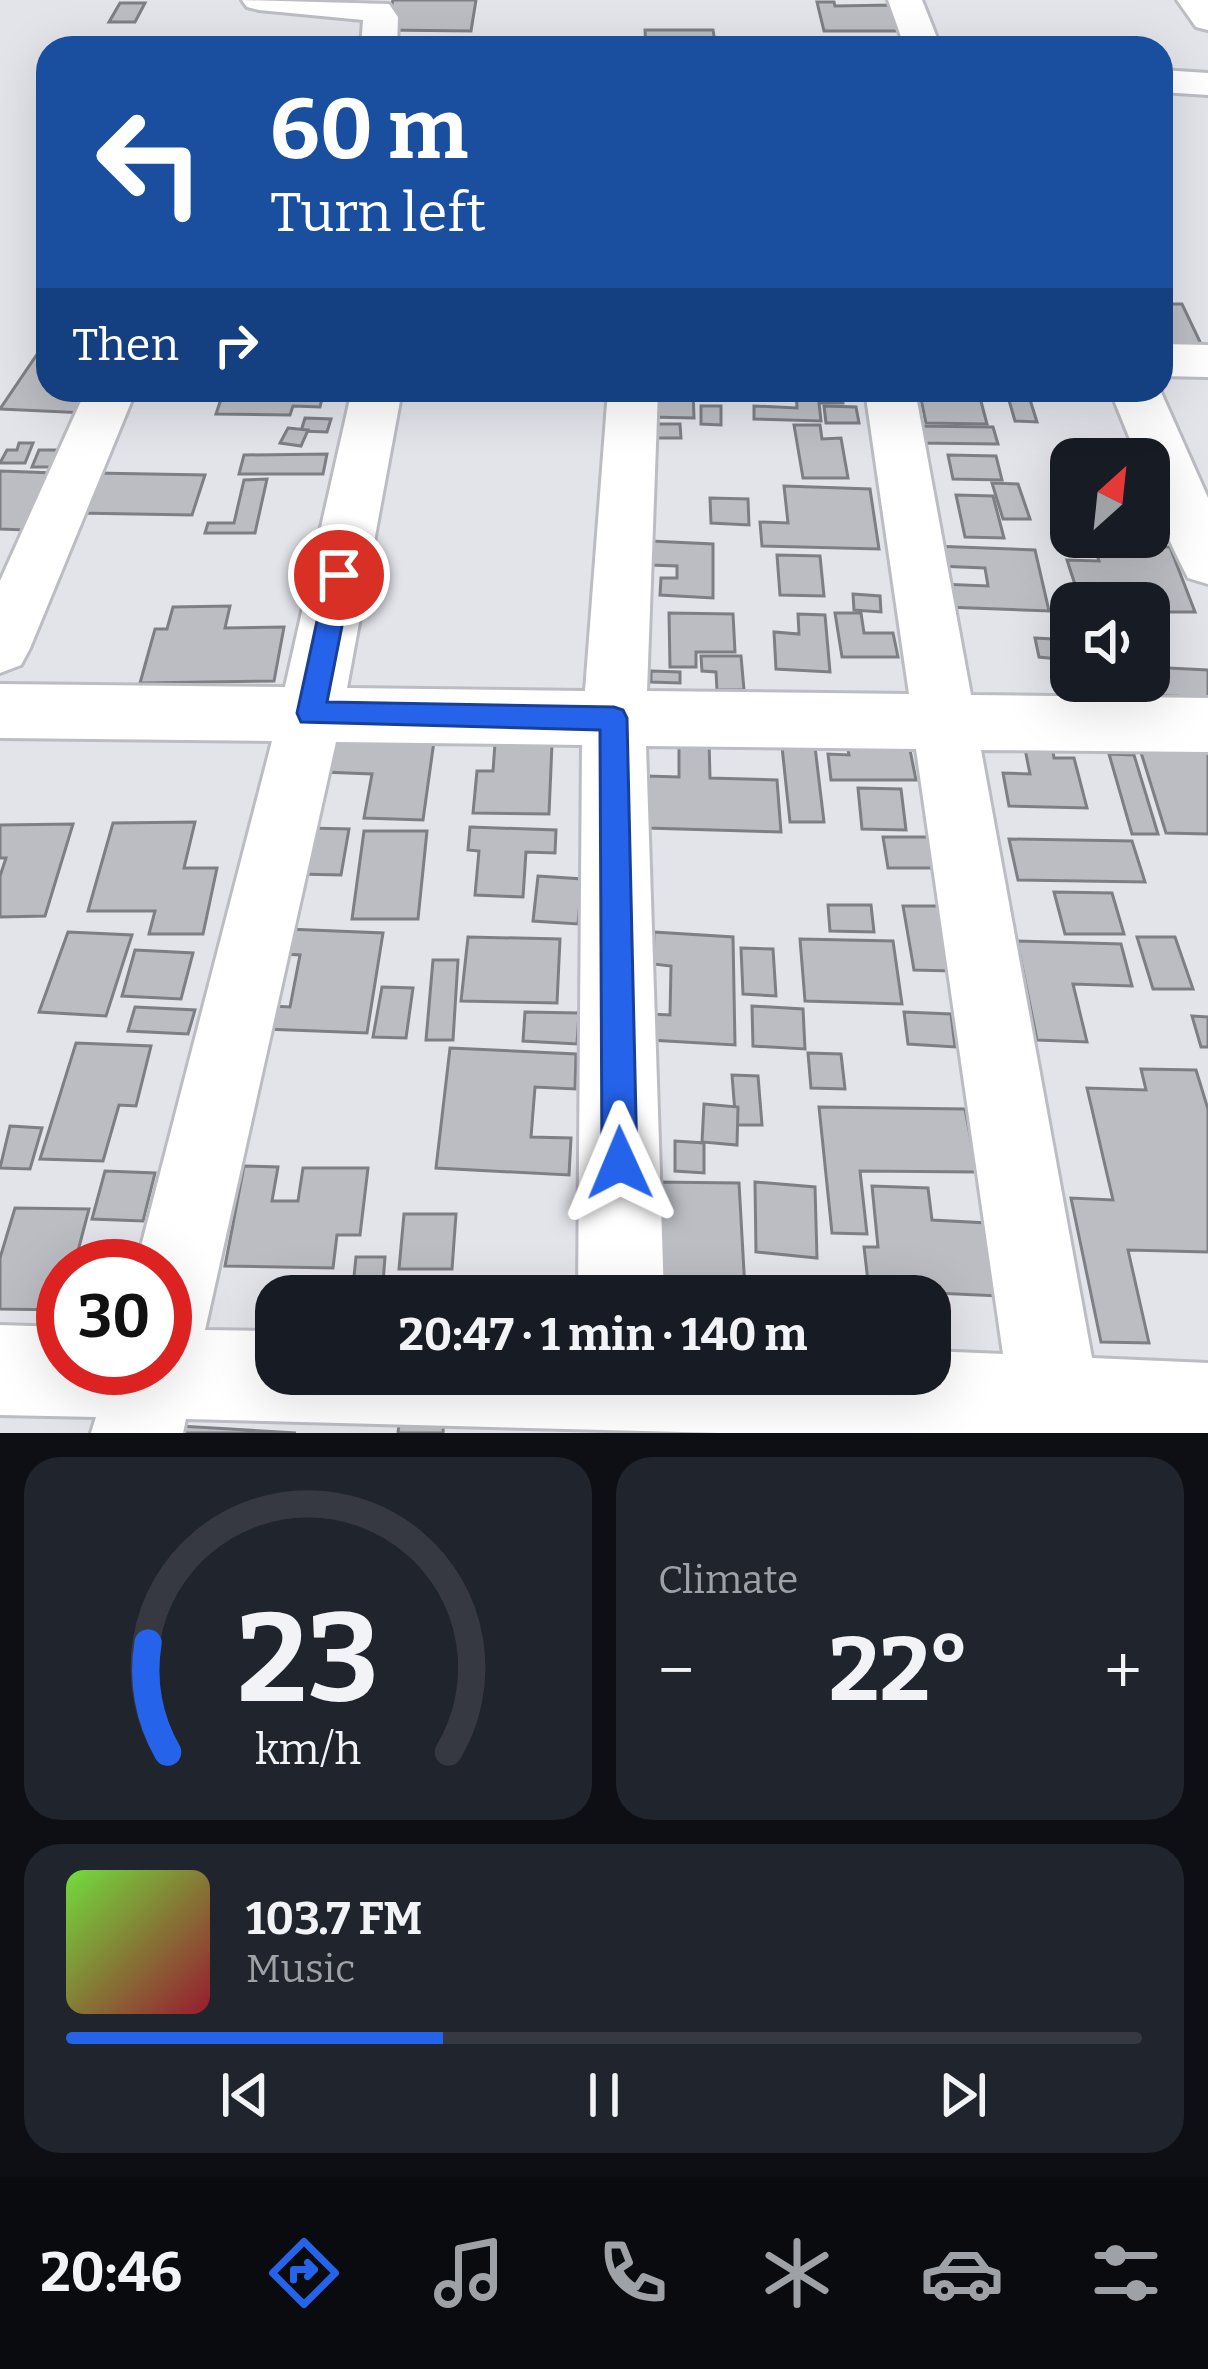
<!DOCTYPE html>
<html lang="en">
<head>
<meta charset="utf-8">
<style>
  :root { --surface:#171b24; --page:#20242c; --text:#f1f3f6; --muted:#9ea1a6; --line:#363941; --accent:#2563eb }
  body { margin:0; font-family:Bitter,serif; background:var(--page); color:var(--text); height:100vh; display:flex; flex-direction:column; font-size:45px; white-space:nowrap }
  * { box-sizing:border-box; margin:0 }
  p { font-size:39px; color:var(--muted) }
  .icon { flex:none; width:66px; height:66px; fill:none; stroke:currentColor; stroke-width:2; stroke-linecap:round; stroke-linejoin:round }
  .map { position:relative; height:1433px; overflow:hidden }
  .details { display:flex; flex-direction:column; gap:24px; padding:24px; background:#0d0f14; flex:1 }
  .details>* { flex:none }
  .top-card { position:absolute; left:36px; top:36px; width:1137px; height:366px; border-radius:36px; box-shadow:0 12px 48px #0002; background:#1a4fa0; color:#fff; overflow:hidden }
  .needle { width:78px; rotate:27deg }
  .buttons { position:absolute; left:1050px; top:438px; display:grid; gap:24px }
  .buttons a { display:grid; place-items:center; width:120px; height:120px; border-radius:24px; background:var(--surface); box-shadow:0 12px 48px #0002; font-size:60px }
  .speed { position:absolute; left:36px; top:1239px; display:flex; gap:24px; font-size:60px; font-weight:700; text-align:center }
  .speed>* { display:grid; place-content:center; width:156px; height:156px; border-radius:50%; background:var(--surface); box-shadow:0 12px 48px #0002; line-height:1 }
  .speed .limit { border:18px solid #d22; background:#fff; color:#111 }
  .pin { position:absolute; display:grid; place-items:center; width:102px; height:102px; color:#fff; margin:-51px; border:6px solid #fff; border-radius:50%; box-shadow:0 3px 12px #0007 }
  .me { position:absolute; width:132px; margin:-66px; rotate:359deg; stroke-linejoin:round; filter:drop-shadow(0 0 9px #0008) }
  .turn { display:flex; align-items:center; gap:42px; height:252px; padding:0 36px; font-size:54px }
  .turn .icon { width:156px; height:156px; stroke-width:2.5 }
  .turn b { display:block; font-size:84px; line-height:102px }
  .then { display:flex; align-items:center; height:114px; padding:0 36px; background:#0003; gap:24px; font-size:45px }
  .big { font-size:90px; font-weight:700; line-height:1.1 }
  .details .tile { flex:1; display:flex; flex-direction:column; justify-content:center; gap:18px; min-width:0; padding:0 42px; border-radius:36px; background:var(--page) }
  .details .dial { align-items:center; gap:0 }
  .dial svg { height:312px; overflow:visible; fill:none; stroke:var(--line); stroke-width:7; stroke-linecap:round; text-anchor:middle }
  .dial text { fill:var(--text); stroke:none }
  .song { display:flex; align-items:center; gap:36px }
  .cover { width:144px; height:144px; border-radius:18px; background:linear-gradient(135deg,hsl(100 70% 55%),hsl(350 70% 35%)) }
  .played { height:12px; border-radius:6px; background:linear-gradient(90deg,var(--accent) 35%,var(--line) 35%) }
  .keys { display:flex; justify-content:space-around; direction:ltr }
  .heat { display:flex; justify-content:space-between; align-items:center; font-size:66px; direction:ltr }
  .details .tiles { flex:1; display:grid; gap:24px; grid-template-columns:1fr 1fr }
  .tile:last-child { grid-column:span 2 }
  .trip { position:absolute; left:255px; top:1275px; width:696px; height:120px; border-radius:36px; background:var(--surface); box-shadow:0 12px 48px #0002; font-weight:700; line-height:120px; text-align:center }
  .dock { display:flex; height:192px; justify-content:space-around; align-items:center; background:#090b0e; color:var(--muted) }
  .dock .icon { width:84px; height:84px }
  .dock .selected { color:var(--accent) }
  .dock b { font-size:54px; color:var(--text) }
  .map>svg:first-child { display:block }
  .building { fill:#bcbdc3; stroke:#7e7f84; stroke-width:3 }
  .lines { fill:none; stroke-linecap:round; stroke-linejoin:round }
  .minor-casing { stroke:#bcbcc3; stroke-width:6 }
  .minor { fill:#fff; fill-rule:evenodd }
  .route { fill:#2563eb; stroke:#184099; stroke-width:3 }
</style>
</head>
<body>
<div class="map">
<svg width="1208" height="1433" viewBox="0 0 1208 1433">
  <rect width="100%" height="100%" fill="#e3e4ea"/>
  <g class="building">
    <polygon points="393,0 476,0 471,31 385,30"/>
    <polygon points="817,2 834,2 835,6 893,5 901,31 824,31"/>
    <polygon points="120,3 145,3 135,22 109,22"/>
    <polygon points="645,30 713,30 716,48 646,48"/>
    <polygon points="1161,304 1182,304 1202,346 1161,346"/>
    <polygon points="40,350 48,350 48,390 97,390 86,413 0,409"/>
    <polygon points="224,390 257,391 324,390 320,407 293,406 290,415 216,414"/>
    <polygon points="649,390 693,390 694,418 649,417"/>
    <polygon points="796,390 842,390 843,403 819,403 821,421 754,419 754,406 797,408"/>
    <polygon points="942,390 978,390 987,424 926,423 921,399 944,399"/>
    <polygon points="1006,390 1027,390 1037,422 1015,421"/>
    <polygon points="701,406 721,406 721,425 701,424"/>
    <polygon points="824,406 856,407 859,423 826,423"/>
    <polygon points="305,418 331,419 327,432 301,431"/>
    <polygon points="649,424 680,424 681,438 649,438"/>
    <polygon points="794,425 820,425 822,439 841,438 848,478 803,478"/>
    <polygon points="913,426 993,427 998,444 917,443"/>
    <polygon points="288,428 308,430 301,446 280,443"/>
    <polygon points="19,443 33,443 25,463 0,463 7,450 17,450"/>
    <polygon points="39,450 65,450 58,467 32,467"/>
    <polygon points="327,454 323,474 239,474 244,455"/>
    <polygon points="948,455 996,456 1002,480 953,479"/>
    <polygon points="0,471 54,473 26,530 0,529"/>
    <polygon points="94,473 205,475 192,515 77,513"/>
    <polygon points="267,479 255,533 205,533 208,523 234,523 244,480"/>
    <polygon points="992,483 1018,484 1030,519 1003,519"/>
    <polygon points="784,486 870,489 879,549 762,546 760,522 788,523"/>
    <polygon points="956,495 993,496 1004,538 965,537"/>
    <polygon points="710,498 748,499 749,525 711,523"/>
    <polygon points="650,541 713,544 713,598 660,595 661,578 677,578 677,566 649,565"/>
    <polygon points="933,546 1035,550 1049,611 945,607 941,584 988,586 985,568 937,566"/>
    <polygon points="1094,546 1170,547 1195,612 1149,612 1149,603 1081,603 1067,560 1099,561"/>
    <polygon points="777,555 820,556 824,596 780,595"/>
    <polygon points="853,594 880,596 881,612 854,610"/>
    <polygon points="230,606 225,628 284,627 274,681 140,683 155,629 167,629 173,607"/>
    <polygon points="669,613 733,614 735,652 696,652 696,667 670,667"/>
    <polygon points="835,613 861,613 864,633 893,633 898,657 842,657"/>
    <polygon points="798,614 825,615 830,672 776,669 774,632 799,634"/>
    <polygon points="1035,638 1053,639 1058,659 1039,657"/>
    <polygon points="701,656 741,656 744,690 717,690 716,672 702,671"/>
    <polygon points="1149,667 1208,670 1208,698 1155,695"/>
    <polygon points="651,671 680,672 680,683 651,682"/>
    <polygon points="332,732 435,734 423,820 364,818 372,774 323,772"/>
    <polygon points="679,738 709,739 710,778 777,780 781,832 647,828 647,776 679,777"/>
    <polygon points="495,743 552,744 549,814 473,813 477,771 493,771"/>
    <polygon points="847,744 909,745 916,780 831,780 828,754 849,755"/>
    <polygon points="1024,744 1052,745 1054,758 1074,758 1087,808 1009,806 1003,773 1030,774"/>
    <polygon points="1139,746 1208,748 1208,834 1166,833"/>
    <polygon points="782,747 815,747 824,822 790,822"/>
    <polygon points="1109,754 1134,755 1158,834 1132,834"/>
    <polygon points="858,788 901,789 906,830 862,829"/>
    <polygon points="195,822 184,868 217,868 203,934 149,934 155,911 88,911 113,823"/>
    <polygon points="73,824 45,916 0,917 0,876 6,858 0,858 0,825"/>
    <polygon points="470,827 556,830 555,853 526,852 523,897 475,895 479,851 468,850"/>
    <polygon points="307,828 349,829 341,875 298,874"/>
    <polygon points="364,831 427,831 418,919 352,919"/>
    <polygon points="883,837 931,837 937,868 888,868"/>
    <polygon points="1009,839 1132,841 1145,882 1018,880"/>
    <polygon points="538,876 582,879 578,924 533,921"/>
    <polygon points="1054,892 1112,893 1124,934 1065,934"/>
    <polygon points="828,905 871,905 874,932 830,931"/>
    <polygon points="903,906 939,906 952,971 914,970"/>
    <polygon points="287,929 383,933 367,1033 265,1029 271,1006 290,1007 300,955 282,954"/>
    <polygon points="68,932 132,935 106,1016 39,1012"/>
    <polygon points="654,932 733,937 735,1045 650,1040 651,1014 670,1015 671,966 653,964"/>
    <polygon points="468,937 560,939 557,1003 461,1001"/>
    <polygon points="1137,937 1175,937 1193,989 1153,989"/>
    <polygon points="800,939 893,941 902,1004 805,1001"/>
    <polygon points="1017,941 1121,944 1132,986 1073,984 1087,1042 1037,1040"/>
    <polygon points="741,948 773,949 776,996 743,994"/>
    <polygon points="135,950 193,953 181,999 122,996"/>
    <polygon points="433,960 458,960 453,1040 426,1040"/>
    <polygon points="382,987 413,988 406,1038 373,1037"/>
    <polygon points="752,1006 803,1009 805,1049 753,1046"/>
    <polygon points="135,1007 195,1010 188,1034 128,1031"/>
    <polygon points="525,1012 579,1013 577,1044 523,1041"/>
    <polygon points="904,1012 951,1014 955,1047 908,1044"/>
    <polygon points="1192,1016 1208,1017 1208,1047 1201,1047"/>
    <polygon points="76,1043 151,1046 136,1106 119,1105 103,1161 40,1159"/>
    <polygon points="450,1048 576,1054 575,1089 535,1087 531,1137 571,1138 569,1175 436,1168"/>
    <polygon points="808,1053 841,1054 845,1089 811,1088"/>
    <polygon points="1141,1069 1196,1070 1208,1109 1208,1252 1128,1250 1149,1343 1101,1342 1071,1198 1113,1200 1087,1088 1146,1090"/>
    <polygon points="732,1075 758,1076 762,1125 736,1125"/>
    <polygon points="704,1104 738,1107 737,1145 702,1142"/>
    <polygon points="819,1107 965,1109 977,1172 860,1171 867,1234 832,1233"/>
    <polygon points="10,1126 42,1128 30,1169 0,1168"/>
    <polygon points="675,1141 704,1143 704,1173 675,1171"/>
    <polygon points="244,1166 278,1167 272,1201 298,1201 303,1168 368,1168 360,1235 337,1235 333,1268 225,1266"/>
    <polygon points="105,1171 155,1173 143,1221 92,1219"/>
    <polygon points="655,1182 739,1183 745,1290 657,1290"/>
    <polygon points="755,1182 815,1187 817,1258 756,1252"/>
    <polygon points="872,1186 928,1188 932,1220 988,1223 999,1296 869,1290 864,1247 878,1247"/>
    <polygon points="15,1208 89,1209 74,1266 63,1266 63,1310 0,1309 0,1258"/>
    <polygon points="404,1214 456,1214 452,1269 399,1269"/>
    <polygon points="90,1246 132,1249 128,1266 85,1266"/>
    <polygon points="356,1257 385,1257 382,1296 352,1296"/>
    <polygon points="400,1415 444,1415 443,1433 398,1433"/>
    <polygon points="179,1426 296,1433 178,1433"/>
  </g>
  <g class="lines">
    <g class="minor-casing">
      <g id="minor">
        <polygon points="242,0 389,4 398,17 397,48 361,48 363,20 259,10 247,7"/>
        <polygon points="888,0 922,0 941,48 905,48"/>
        <polygon points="1177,0 1208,0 1208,30 1196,27"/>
        <polygon points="1161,70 1208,73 1208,95 1161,92"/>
        <polygon points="1161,344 1208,345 1208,377 1161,376"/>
        <polygon points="86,390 136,390 30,648 21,665 0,673 0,581"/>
        <path d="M352,390H402L347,688L585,691L608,390H658L647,691L909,694L865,390H915L971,695L1208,698V752L981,750L1092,1358L1208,1363V1433H720L186,1419L183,1433H91L96,1417L0,1415V1325L63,1327V1368H165V1266H136L272,741L0,738V684L285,687ZM336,742L582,745L578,1296H664L646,746L916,749L1003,1354L930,1351V1374H276V1331L205,1330Z"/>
        <path d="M1110,390H1160L1208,498V584L1188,578C1169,541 1149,500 1149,459H1138Z"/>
      </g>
    </g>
    <use href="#minor" class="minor"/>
  </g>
  <polygon class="route" points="339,565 352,575 327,702 614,707 623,710 627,718 637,1163 632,1175 620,1180 607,1175 602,1163 600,730 301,722 297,713 327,575"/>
</svg>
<div class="buttons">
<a><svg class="needle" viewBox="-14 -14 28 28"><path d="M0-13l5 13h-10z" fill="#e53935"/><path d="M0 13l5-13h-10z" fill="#9ea1a6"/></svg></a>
<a><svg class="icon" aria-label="sound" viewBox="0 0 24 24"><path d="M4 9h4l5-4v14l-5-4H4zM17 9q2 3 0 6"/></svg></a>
</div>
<div class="speed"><div class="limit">30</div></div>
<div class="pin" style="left:339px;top:575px;background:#d93025"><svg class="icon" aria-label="arrive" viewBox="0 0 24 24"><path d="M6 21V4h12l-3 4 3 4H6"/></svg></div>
<svg class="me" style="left:620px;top:1163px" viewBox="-20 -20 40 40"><path d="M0-17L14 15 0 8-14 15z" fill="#2563eb" stroke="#fff" stroke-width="4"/></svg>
<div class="trip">20:47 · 1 min · 140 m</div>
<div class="top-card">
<div class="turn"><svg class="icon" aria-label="left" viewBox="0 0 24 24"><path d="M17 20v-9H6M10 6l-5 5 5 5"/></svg><div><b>60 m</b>Turn left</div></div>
<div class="then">Then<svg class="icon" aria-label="right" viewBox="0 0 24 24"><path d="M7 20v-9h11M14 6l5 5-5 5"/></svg></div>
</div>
</div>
<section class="details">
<div class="tiles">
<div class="tile dial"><svg viewBox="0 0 100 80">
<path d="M14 69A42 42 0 1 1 86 69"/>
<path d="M14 69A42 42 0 0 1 9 41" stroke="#2563eb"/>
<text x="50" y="56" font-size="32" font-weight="700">23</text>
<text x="50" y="72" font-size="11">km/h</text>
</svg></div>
<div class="tile"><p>Climate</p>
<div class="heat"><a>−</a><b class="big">22°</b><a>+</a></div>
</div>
<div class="tile">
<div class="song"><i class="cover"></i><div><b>103.7 FM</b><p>Music</p></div></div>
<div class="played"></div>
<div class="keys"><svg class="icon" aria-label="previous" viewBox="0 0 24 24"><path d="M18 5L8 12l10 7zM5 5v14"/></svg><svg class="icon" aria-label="pause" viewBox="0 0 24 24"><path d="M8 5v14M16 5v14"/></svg><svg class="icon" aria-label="next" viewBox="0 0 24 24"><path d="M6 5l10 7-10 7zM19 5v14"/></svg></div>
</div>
</div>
</section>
<nav class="dock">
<b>20:46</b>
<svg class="icon selected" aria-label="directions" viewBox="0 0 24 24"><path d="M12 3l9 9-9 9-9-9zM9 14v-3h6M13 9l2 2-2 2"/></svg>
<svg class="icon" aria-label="music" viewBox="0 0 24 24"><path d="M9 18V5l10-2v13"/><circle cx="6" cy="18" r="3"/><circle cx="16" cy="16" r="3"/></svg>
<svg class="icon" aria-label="phone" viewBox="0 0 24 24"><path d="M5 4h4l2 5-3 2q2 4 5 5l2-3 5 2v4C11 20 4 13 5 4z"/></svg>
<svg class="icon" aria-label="climate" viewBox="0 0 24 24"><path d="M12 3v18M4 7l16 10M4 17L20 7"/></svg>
<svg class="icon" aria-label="car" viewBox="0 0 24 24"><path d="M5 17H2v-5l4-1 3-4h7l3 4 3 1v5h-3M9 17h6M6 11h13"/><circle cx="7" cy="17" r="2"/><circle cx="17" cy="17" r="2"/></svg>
<svg class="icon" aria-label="filters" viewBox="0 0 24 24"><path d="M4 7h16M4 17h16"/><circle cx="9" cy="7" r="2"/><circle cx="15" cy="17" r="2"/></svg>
</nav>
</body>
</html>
